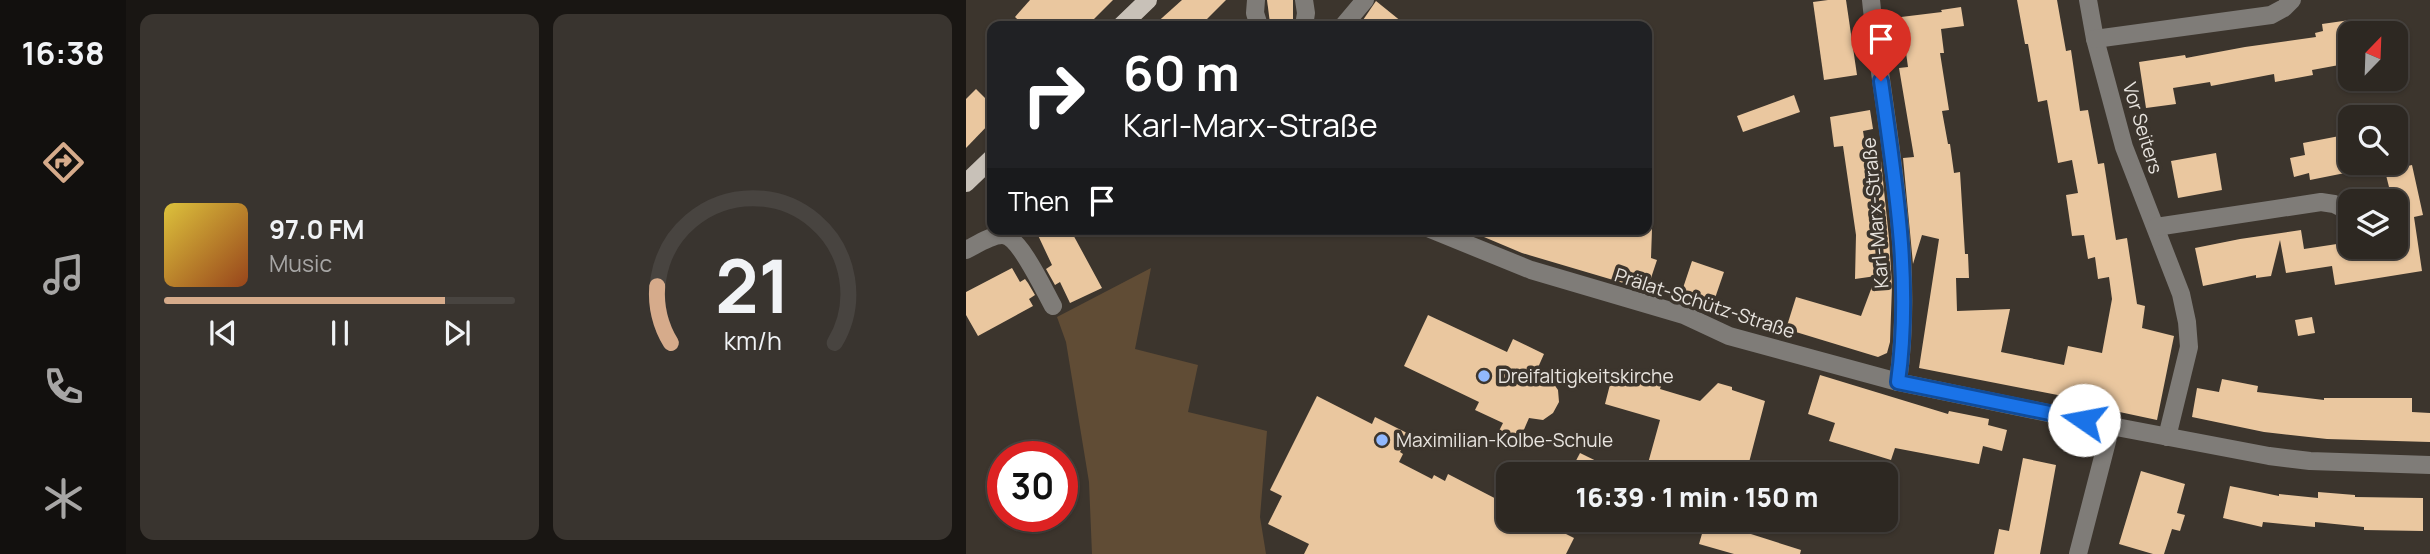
<!DOCTYPE html>
<html lang="en">
<head>
<meta charset="utf-8">
<style>
  :root { --surface:#2d2822; --page:#39342f; --text:#f1f3f6; --muted:#a7a6a5; --line:#484440; --accent:#d6ab8b }
  body { margin:0; font-family:Manrope,sans-serif; background:var(--page); color:var(--text); height:100vh; display:flex; flex-direction:column; font-size:26px; white-space:nowrap }
  * { box-sizing:border-box; margin:0 }
  p { font-size:23px; color:var(--muted) }
  .icon { flex:none; width:38px; height:38px; fill:none; stroke:currentColor; stroke-width:2; stroke-linecap:round; stroke-linejoin:round }
  .map { position:relative; flex:1; overflow:hidden }
  .panel { display:flex; flex-direction:column; gap:14px; padding:14px; background:#191613; width:840px }
  .panel>* { flex:none }
  .hud { position:absolute; left:21px; top:21px; width:665px; height:214px; border-radius:14px; box-shadow:0 2px 5px #0004,0 0 0 2px var(--line); background:#202124; color:#fff; overflow:hidden }
  .needle { width:46px; rotate:23deg }
  .controls { position:absolute; left:1372px; top:21px; display:grid; gap:14px }
  .controls a { display:grid; place-items:center; width:70px; height:70px; border-radius:14px; background:var(--surface); box-shadow:0 2px 5px #0004,0 0 0 2px var(--line); font-size:35px }
  .speed { position:absolute; left:21px; top:441px; display:flex; gap:14px; font-size:35px; font-weight:700; text-align:center }
  .speed>* { display:grid; place-content:center; width:91px; height:91px; border-radius:50%; background:var(--surface); box-shadow:0 2px 5px #0004,0 0 0 2px var(--line); line-height:1 }
  .speed .limit { border:10px solid #d22; background:#fff; color:#111 }
  .pin { position:absolute; display:grid; place-items:center; width:60px; height:60px; color:#fff; margin:-72px -30px; border-radius:50% 50% 50% 0; rotate:-45deg; box-shadow:0 0 7px #0007 }
  .pin .icon { rotate:45deg }
  .me { position:absolute; width:77px; margin:-38px; rotate:282deg; stroke-linejoin:round; filter:drop-shadow(0 0 5px #0008) }
  .turn { display:flex; align-items:center; gap:24px; height:147px; padding:0 21px; font-size:32px }
  .turn .icon { width:91px; height:91px; stroke-width:2.5 }
  .turn b { display:block; font-size:49px; line-height:60px }
  .then { display:flex; align-items:center; height:66px; padding:0 21px; background:#0003; gap:14px; font-size:26px }
  .panel .widget { flex:1; display:flex; flex-direction:column; justify-content:center; gap:10px; min-width:0; padding:0 24px; border-radius:14px; background:var(--page) }
  .panel .dial { align-items:center; gap:0 }
  .dial svg { height:182px; overflow:visible; fill:none; stroke:var(--line); stroke-width:7; stroke-linecap:round; text-anchor:middle }
  .dial text { fill:var(--text); stroke:none }
  .song { display:flex; align-items:center; gap:21px }
  .cover { width:84px; height:84px; border-radius:10px; background:linear-gradient(135deg,hsl(50 70% 55%),hsl(20 70% 35%)) }
  .played { height:7px; border-radius:4px; background:linear-gradient(90deg,var(--accent) 80%,var(--line) 80%) }
  .keys { display:flex; justify-content:space-around; direction:ltr }
  .panel .tiles { flex:1; display:grid; gap:14px; grid-template-columns:repeat(2,1fr) }
  .trip { position:absolute; left:530px; top:462px; width:402px; height:70px; border-radius:14px; background:var(--surface); box-shadow:0 2px 5px #0004,0 0 0 2px var(--line); font-weight:800; line-height:70px; text-align:center }
  main { display:flex; flex:1; min-height:0 }
  .dock { display:flex; flex-direction:column; width:126px; justify-content:space-around; align-items:center; background:#12100e; color:var(--muted) }
  .dock .icon { width:49px; height:49px }
  .dock .active { color:var(--accent) }
  .dock b { font-size:32px; color:var(--text) }
  .map>svg:first-child { display:block }
  .green { fill:#604c35 }
  .building { fill:#eac79f }
  .lines { fill:none; stroke-linecap:round; stroke-linejoin:round }
  .minor { stroke:#7f7c78; stroke-width:18 }
  .major { stroke:#c8c1b8; stroke-width:18 }
  .route-casing { stroke:#114b97; stroke-width:18 }
  .route { stroke:#1a73e8; stroke-width:12 }
  .poi-dot { fill:#91b8fd; stroke:#3c352d; stroke-width:2.5 }
  .labels { text-anchor:middle; stroke-width:7; stroke-linejoin:round; paint-order:stroke }
  .street-label { font-size:19px; fill:#e8e4df; stroke:#3c352d }
  .poi-label { font-size:19px; fill:#e8e4df; stroke:#3c352d; text-anchor:start }
</style>
</head>
<body>
<main>
<nav class="dock">
<b>16:38</b>
<svg class="icon active" aria-label="directions" viewBox="0 0 24 24"><path d="M12 3l9 9-9 9-9-9zM9 14v-3h6M13 9l2 2-2 2"/></svg>
<svg class="icon" aria-label="music" viewBox="0 0 24 24"><path d="M9 18V5l10-2v13"/><circle cx="6" cy="18" r="3"/><circle cx="16" cy="16" r="3"/></svg>
<svg class="icon" aria-label="phone" viewBox="0 0 24 24"><path d="M5 4h4l2 5-3 2q2 4 5 5l2-3 5 2v4C11 20 4 13 5 4z"/></svg>
<svg class="icon" aria-label="climate" viewBox="0 0 24 24"><path d="M12 3v18M4 7l16 10M4 17L20 7"/></svg>
</nav>
<section class="panel">
<div class="tiles">
<div class="widget">
<div class="song"><i class="cover"></i><div><b>97.0 FM</b><p>Music</p></div></div>
<div class="played"></div>
<div class="keys"><svg class="icon" aria-label="previous" viewBox="0 0 24 24"><path d="M18 5L8 12l10 7zM5 5v14"/></svg><svg class="icon" aria-label="pause" viewBox="0 0 24 24"><path d="M8 5v14M16 5v14"/></svg><svg class="icon" aria-label="next" viewBox="0 0 24 24"><path d="M6 5l10 7-10 7zM19 5v14"/></svg></div>
</div>
<div class="widget dial"><svg viewBox="0 0 100 80">
<path d="M14 69A42 42 0 1 1 86 69"/>
<path d="M14 69A42 42 0 0 1 8 44" stroke="#d6ab8b"/>
<text x="50" y="56" font-size="32" font-weight="700">21</text>
<text x="50" y="72" font-size="11">km/h</text>
</svg></div>
</div>
</section>
<div class="map">
<svg width="1464" height="554" viewBox="0 0 1464 554">
  <rect width="100%" height="100%" fill="#3c352d"/>
  <polygon class="green" points="185,268 169,349 232,365 222,412 301,431 294,517 300,554 126,554 123,482 100,342 91,317"/>
  <g class="building">
    <polygon points="64,0 147,0 121,26 59,26 49,17"/>
    <polygon points="216,0 260,0 234,26 187,26"/>
    <polygon points="301,0 327,0 327,20 304,23"/>
    <polygon points="862,0 880,0 891,75 858,80 847,2"/>
    <polygon points="1051,0 1091,0 1100,51 1105,50 1114,111 1122,110 1132,164 1138,163 1150,240 1161,238 1171,304 1179,306 1176,328 1208,336 1191,420 1102,401 1102,397 953,368 973,239 956,235 947,264 937,158 948,157 933,68 942,67 935,17 976,12 975,10 995,7 998,26 975,29 978,53 974,53 983,110 976,111 982,144 984,144 988,173 994,172 999,254 1002,254 1003,278 990,278 991,311 1044,309 1035,352 1098,365 1102,346 1136,353 1146,299 1143,277 1132,279 1129,257 1122,259 1118,235 1106,236 1100,195 1112,193 1106,160 1092,163 1081,100 1072,102 1062,44 1059,44"/>
    <polygon points="410,1 441,26 405,26 397,20"/>
    <polygon points="1384,20 1384,63 1346,70 1347,75 1309,82 1308,74 1245,86 1244,82 1207,88 1210,104 1180,108 1173,62 1219,55 1220,58 1279,47 1350,37 1349,33 1357,31 1356,24"/>
    <polygon points="10,89 26,105 26,121 0,148 0,99"/>
    <polygon points="828,95 834,112 777,132 771,116"/>
    <polygon points="904,110 907,129 897,131 902,163 915,161 923,239 926,286 924,342 921,353 912,357 820,329 830,297 895,316 910,276 889,279 890,235 877,146 868,147 864,117"/>
    <polygon points="1384,134 1384,172 1344,180 1343,173 1328,177 1324,158 1339,155 1337,143"/>
    <polygon points="1250,153 1256,190 1212,198 1205,161"/>
    <polygon points="1446,165 1457,215 1448,217 1456,271 1369,285 1366,266 1320,273 1314,240 1305,276 1290,278 1290,275 1237,286 1229,248 1274,239 1335,230 1338,249 1384,242 1384,247 1430,247 1430,198 1426,199 1419,171"/>
    <polygon points="69,229 104,229 136,288 104,303 94,282 89,285 80,269 86,265"/>
    <polygon points="499,229 642,229 661,235 662,229 686,229 685,258 691,260 681,290 556,253"/>
    <polygon points="726,261 758,272 748,301 716,291"/>
    <polygon points="46,268 54,282 59,279 62,283 69,295 63,299 67,306 12,336 0,315 0,292"/>
    <polygon points="462,315 541,352 547,339 578,354 570,372 585,380 592,390 593,402 587,413 577,420 563,418 553,441 533,431 537,423 509,410 513,402 438,366"/>
    <polygon points="1346,317 1349,333 1332,336 1329,320"/>
    <polygon points="648,369 696,383 694,389 734,401 752,383 766,387 766,390 799,401 780,474 679,474 694,420 639,404"/>
    <polygon points="854,375 982,414 983,411 1023,419 1022,425 1041,430 1036,451 1017,446 1013,464 929,448 925,460 863,441 869,423 842,414"/>
    <polygon points="1256,379 1292,386 1291,392 1358,400 1358,398 1446,398 1446,412 1464,413 1464,442 1361,439 1298,432 1226,417 1231,388 1253,392"/>
    <polygon points="351,396 406,424 409,417 443,434 434,452 437,454 433,462 466,479 468,475 479,481 482,474 542,505 542,520 572,520 608,538 600,554 338,554 343,544 302,524 316,496 304,490"/>
    <polygon points="614,453 657,474 603,474"/>
    <polygon points="1057,458 1090,465 1074,554 1028,554 1033,529 1043,531"/>
    <polygon points="1175,471 1219,484 1211,513 1219,515 1214,531 1206,529 1198,554 1187,554 1153,544"/>
    <polygon points="1264,486 1313,496 1313,494 1352,498 1352,492 1389,495 1389,497 1457,498 1457,531 1398,530 1398,527 1349,522 1349,527 1297,522 1296,527 1257,518"/>
    <polygon points="740,520 768,520 766,528 835,550 834,554 768,554 733,544"/>
  </g>
  <g class="lines">
    <g class="minor">
      <polyline points="290,0 289,13 293,26"/>
      <polyline points="338,0 340,13 338,26"/>
      <path d="M905,0C918,127 950,253 932,382"/>
      <polyline points="1122,0 1129,39 1158,147 1215,294 1221,322 1223,347 1201,437"/>
      <polyline points="377,26 399,0"/>
      <polyline points="1129,39 1305,15 1318,8 1326,0"/>
      <polyline points="1190,227 1355,202 1368,204 1378,209"/>
      <polyline points="464,229 565,270 718,315 763,336 932,382 1145,426 1303,456 1344,461 1464,465"/>
      <path d="M0,250C10,245 25,235 36,235C53,235 79,292 87,306"/>
      <polyline points="1112,554 1145,426"/>
    </g>
    <g class="major">
      <polyline points="155,26 182,0"/>
      <polyline points="0,183 26,158"/>
    </g>
  </g>
  <g class="lines">
    <g class="route-casing">
      <path id="route" d="M915,81C929,181 946,281 932,382L1118,420"/>
    </g>
    <use href="#route" class="route"/>
  </g>
  <g class="poi-dot">
    <circle cx="518" cy="376" r="7"/>
    <circle cx="416" cy="440" r="7"/>
  </g>
  <g class="labels">
    <g class="street-label">
      <text transform="translate(1177 128) rotate(73)" y="7">Vor Seiters</text>
      <text transform="translate(909 213) rotate(-95)" y="7">Karl-Marx-Straße</text>
      <text transform="translate(739 303) rotate(18)" y="7">Prälat-Schütz-Straße</text>
    </g>
    <g class="poi-label">
      <text x="532" y="383">Dreifaltigkeitskirche</text>
      <text x="430" y="447">Maximilian-Kolbe-Schule</text>
    </g>
  </g>
</svg>
<div class="controls">
<a><svg class="needle" viewBox="-14 -14 28 28"><path d="M0-13l5 13h-10z" fill="#e53935"/><path d="M0 13l5-13h-10z" fill="#a7a6a5"/></svg></a>
<a><svg class="icon" aria-label="search" viewBox="0 0 24 24"><circle cx="10" cy="10" r="6"/><path d="M15 15l6 6"/></svg></a>
<a><svg class="icon" aria-label="layers" viewBox="0 0 24 24"><path d="M12 4l9 5-9 5-9-5zM3 14l9 5 9-5"/></svg></a>
</div>
<div class="speed"><div class="limit">30</div></div>
<div class="pin" style="left:915px;top:81px;background:#d93025"><svg class="icon" aria-label="arrive" viewBox="0 0 24 24"><path d="M6 21V4h12l-3 4 3 4H6"/></svg></div>
<svg class="me" style="left:1118px;top:420px" viewBox="-20 -20 40 40"><circle r="19" fill="#fff"/><path d="M0-13L10 11 0 6-10 11z" fill="#1a73e8"/></svg>
<div class="trip">16:39 · 1 min · 150 m</div>
<div class="hud">
<div class="turn"><svg class="icon" aria-label="right" viewBox="0 0 24 24"><path d="M7 20v-9h11M14 6l5 5-5 5"/></svg><div><b>60 m</b>Karl-Marx-Straße</div></div>
<div class="then">Then<svg class="icon" aria-label="arrive" viewBox="0 0 24 24"><path d="M6 21V4h12l-3 4 3 4H6"/></svg></div>
</div>
</div>
</main>
</body>
</html>
